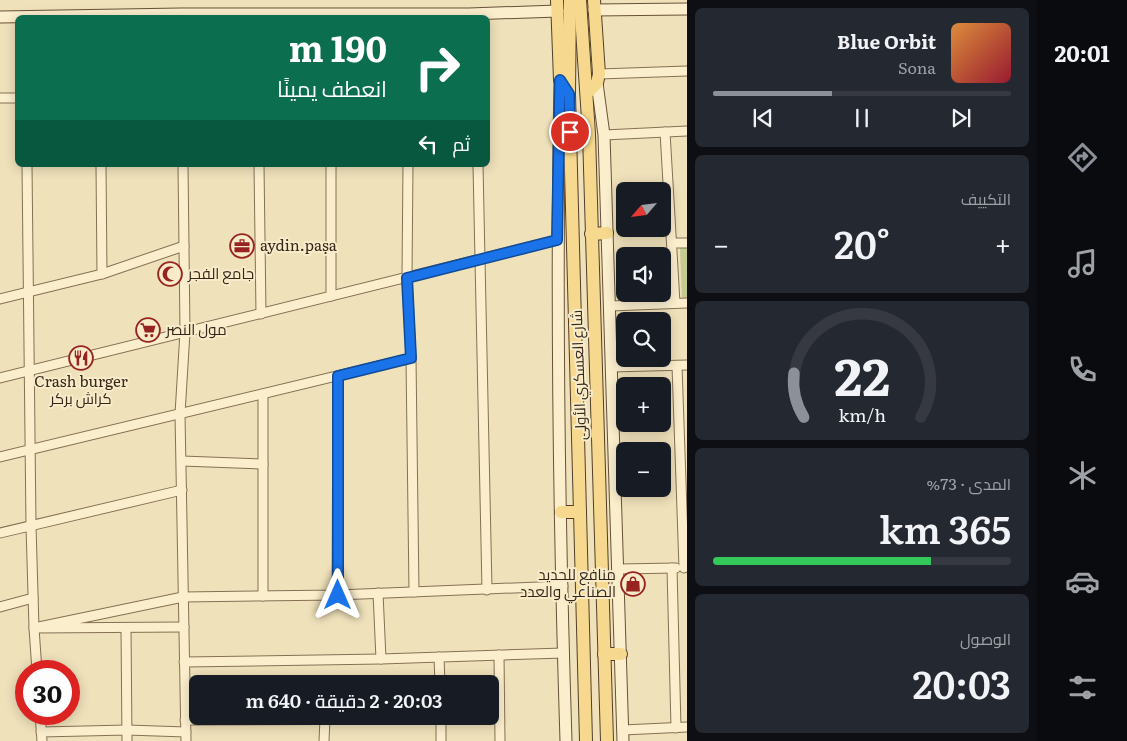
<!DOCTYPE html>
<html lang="ar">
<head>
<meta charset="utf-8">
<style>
  :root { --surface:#171b24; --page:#242831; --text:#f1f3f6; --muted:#9ea1a6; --line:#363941; --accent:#8c9099 }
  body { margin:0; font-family:Literata,Cairo,serif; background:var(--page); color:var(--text); direction:rtl; height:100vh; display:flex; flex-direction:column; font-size:19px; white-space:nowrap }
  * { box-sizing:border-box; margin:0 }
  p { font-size:16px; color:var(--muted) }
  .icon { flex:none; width:28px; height:28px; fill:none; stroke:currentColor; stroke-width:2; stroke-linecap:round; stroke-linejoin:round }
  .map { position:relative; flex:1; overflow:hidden; direction:ltr }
  .sheet { display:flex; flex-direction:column; gap:8px; padding:8px; background:#0d0f14; width:350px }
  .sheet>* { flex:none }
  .guide { position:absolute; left:15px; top:15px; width:475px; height:152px; border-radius:8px; box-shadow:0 2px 12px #0003; direction:rtl; background:#0b6e4f; color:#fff; overflow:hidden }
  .needle { width:32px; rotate:242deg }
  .buttons { position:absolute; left:616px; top:182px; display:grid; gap:10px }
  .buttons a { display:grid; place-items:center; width:55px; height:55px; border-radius:8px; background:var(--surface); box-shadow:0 2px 12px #0003; font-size:25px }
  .speed { position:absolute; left:15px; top:660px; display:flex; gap:10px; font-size:25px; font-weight:700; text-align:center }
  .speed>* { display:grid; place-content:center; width:65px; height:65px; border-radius:50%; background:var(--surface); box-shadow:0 2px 12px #0003; line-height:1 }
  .speed .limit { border:8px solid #d22; background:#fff; color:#111 }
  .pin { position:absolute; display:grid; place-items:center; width:42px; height:42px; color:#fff; margin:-21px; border:2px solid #fff; border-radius:50%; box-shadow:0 1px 5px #0007 }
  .me { position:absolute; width:55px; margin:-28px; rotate:0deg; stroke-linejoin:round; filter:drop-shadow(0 0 4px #0008) }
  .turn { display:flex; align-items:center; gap:18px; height:105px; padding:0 20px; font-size:22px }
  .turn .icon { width:65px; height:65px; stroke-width:2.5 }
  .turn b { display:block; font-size:35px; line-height:42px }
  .then { display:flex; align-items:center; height:48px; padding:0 20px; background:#0003; gap:10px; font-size:19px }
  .big { font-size:38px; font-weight:600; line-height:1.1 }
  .sheet .widget { flex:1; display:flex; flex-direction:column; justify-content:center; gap:8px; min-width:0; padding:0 18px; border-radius:8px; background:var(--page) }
  .sheet .dial { align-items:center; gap:0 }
  .dial svg { height:130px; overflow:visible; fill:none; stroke:var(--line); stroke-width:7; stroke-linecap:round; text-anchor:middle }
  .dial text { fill:var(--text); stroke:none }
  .song { display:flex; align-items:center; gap:15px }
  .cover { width:60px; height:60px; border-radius:8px; background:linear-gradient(135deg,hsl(30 70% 55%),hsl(350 70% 35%)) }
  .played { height:5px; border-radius:2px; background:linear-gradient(90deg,var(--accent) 40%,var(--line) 40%) }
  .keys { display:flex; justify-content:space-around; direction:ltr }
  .heat { display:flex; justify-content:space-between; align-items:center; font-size:28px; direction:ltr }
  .charge { height:8px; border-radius:4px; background:linear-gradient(90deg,#34c759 73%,var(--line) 0) }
  .trip { position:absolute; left:189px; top:675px; width:310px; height:50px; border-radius:8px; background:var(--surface); box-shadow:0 2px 12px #0003; font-weight:600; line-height:50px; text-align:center; direction:rtl }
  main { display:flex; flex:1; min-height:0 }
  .dock { display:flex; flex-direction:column; width:90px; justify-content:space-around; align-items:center; background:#090b0e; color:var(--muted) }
  .dock .icon { width:35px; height:35px }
  .dock .selected { color:var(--accent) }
  .dock b { font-size:22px; color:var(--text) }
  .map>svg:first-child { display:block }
  .green { fill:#c4cd8e }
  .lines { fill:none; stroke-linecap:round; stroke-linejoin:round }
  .street-casing { stroke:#867054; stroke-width:11 }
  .secondary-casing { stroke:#685137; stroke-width:13 }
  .primary-casing { stroke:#533e29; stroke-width:14 }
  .street { stroke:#faeecd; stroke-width:9 }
  .secondary { stroke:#faeecd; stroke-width:11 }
  .primary { stroke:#f6d98e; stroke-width:12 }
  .route-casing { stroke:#114b97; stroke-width:12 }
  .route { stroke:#1a73e8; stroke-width:9 }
  .labels { text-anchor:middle; stroke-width:4; stroke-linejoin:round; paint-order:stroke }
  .poi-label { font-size:15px; fill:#34271a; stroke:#f7ebc9; text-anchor:start }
  .street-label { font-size:15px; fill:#34271a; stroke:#f7ebc9 }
</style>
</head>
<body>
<main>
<nav class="dock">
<b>20:01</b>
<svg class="icon selected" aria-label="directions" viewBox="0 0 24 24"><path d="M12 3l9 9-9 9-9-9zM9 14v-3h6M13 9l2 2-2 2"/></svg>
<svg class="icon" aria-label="music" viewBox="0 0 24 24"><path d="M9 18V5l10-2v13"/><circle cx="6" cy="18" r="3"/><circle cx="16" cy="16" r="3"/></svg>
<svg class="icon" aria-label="phone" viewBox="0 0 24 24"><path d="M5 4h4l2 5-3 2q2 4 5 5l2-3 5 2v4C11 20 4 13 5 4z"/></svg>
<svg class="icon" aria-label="climate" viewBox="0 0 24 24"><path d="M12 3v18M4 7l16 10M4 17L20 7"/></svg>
<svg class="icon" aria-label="car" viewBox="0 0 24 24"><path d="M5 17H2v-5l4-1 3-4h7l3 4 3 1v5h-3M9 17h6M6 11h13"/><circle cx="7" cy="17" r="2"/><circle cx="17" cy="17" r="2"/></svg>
<svg class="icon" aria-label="filters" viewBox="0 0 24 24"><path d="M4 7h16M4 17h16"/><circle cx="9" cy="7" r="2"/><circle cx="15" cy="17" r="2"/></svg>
</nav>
<section class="sheet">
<div class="widget">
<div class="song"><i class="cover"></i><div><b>Blue Orbit</b><p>Sona</p></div></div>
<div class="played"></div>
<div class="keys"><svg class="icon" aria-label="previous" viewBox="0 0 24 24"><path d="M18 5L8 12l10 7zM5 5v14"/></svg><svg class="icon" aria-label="pause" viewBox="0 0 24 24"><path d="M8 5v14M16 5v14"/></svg><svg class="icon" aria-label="next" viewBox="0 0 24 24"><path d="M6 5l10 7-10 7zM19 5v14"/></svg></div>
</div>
<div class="widget"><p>التكييف</p>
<div class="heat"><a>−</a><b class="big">20°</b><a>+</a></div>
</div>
<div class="widget dial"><svg viewBox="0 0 100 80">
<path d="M14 69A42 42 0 1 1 86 69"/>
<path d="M14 69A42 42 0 0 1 8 42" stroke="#8c9099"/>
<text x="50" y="56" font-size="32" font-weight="700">22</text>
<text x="50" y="72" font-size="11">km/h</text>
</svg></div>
<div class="widget"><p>المدى · 73%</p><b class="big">365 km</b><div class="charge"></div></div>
<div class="widget"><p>الوصول</p><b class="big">20:03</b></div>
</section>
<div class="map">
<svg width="687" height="741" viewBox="0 0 687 741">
  <rect width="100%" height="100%" fill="#efe1ba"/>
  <polygon class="green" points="680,247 687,247 687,300 682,300"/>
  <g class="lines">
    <g class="street-casing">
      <g id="street">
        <polyline points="599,74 687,71"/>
        <polyline points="0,98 18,98"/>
        <polyline points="665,132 675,303"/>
        <polyline points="604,135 687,131"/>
        <polyline points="27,165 31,526 34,628 37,671"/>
        <polyline points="101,165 102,274"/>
        <polyline points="183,165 185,332 180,414 186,741"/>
        <polyline points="259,165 261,314"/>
        <polyline points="408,165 407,277 411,358 414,592"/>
        <polyline points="478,165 487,590"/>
        <polyline points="672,243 687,243"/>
        <polyline points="331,296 331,165"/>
        <polyline points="0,299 102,274 184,246"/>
        <polyline points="610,306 687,303"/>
        <polyline points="677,366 684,568"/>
        <polyline points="612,367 687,365"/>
        <polyline points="0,378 557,240"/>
        <polyline points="263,394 263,596"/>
        <polyline points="0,457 411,358"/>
        <polyline points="182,461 263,464"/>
        <polyline points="0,533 182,490"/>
        <polyline points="672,568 676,728"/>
        <polyline points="619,569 676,568"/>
        <polyline points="378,593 381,659"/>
        <polyline points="337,595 338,376"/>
        <polyline points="0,607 33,598"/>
        <polyline points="184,627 34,628 183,597 337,595 563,586"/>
        <polyline points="126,628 127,741"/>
        <polyline points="499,655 500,741"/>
        <polyline points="439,657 440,684"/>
        <polyline points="184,662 381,659 563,653"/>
        <polyline points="40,714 42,741"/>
        <polyline points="441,716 441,741"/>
        <polyline points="185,720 441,719"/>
        <polyline points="623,730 687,727"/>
        <polyline points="41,732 127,730 186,732"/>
        <polyline points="324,741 325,719"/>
      </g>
    </g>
    <g class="secondary-casing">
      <g id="secondary">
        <polyline points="594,10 687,9"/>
        <polyline points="0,17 181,14 469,14 558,11"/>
        <path d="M560,80C556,300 559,521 566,741"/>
        <polyline points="597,83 604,135 623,741"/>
      </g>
    </g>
    <g class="primary-casing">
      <g id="primary">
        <polyline points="557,0 560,80 569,94"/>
        <polyline points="570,0 569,94 586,741"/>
        <polyline points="580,0 589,134 607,741"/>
        <polyline points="587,93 597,83 599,74 594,0"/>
        <polyline points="591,234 607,233"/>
        <polyline points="561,512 580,512"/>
        <polyline points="604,654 621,654"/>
      </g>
    </g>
    <use href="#street" class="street"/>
    <use href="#secondary" class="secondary"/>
    <use href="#primary" class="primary"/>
  </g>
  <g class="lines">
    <g class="route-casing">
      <polyline id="route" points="338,595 338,376 411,358 407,278 557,240 560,80 569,94 570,132"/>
    </g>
    <use href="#route" class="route"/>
  </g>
  <defs>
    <g id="office-ring" transform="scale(1.25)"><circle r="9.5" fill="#f7ebc9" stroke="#982421" stroke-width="1.5"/><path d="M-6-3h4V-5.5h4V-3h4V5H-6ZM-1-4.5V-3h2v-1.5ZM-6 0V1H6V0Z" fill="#982421"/></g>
    <g id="mosque-ring" transform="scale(1.25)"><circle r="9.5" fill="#f7ebc9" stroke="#982421" stroke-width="1.5"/><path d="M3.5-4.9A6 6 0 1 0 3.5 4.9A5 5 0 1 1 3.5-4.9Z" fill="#982421"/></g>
    <g id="supermarket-ring" transform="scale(1.25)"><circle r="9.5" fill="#f7ebc9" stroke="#982421" stroke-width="1.5"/><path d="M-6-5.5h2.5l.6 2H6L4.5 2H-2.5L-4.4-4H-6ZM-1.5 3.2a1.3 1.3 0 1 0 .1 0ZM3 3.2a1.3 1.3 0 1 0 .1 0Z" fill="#982421"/></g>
    <g id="restaurant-ring" transform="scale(1.25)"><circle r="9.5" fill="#f7ebc9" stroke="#982421" stroke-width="1.5"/><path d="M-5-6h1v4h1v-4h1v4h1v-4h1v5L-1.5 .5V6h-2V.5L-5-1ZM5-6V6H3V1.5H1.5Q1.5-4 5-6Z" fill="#982421"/></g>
    <g id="shop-ring" transform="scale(1.25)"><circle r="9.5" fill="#f7ebc9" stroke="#982421" stroke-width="1.5"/><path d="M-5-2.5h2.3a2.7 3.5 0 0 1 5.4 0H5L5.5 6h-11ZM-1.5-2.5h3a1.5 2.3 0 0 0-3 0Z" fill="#982421"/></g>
  </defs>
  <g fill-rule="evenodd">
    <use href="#office-ring" x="242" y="246"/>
    <use href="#mosque-ring" x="170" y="274"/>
    <use href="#supermarket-ring" x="148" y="330"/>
    <use href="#restaurant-ring" x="81" y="358"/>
    <use href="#shop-ring" x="633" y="584"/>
  </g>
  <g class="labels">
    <g class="poi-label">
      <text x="260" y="251">aydin.paṣa</text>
      <text x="188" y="279">جامع الفجر</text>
      <text x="166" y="335">مول النصر</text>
      <text x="81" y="387" text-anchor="middle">Crash burger<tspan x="81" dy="17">كراش بركر</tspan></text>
      <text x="616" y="580" text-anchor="end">منافع للحديد<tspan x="616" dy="17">الصناعي والعدد</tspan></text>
    </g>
    <g class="street-label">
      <text transform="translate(579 375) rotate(-92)" y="5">شارع العسكري الأولى</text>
    </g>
  </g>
</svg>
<div class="buttons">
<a><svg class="needle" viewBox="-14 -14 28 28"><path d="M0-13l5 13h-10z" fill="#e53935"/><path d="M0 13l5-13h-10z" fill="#9ea1a6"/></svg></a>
<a><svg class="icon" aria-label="sound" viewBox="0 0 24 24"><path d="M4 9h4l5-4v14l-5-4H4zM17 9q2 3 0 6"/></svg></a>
<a><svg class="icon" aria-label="search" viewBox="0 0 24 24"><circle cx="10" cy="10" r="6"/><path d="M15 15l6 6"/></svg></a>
<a>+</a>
<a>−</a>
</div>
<div class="speed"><div class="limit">30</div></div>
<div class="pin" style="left:570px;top:132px;background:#d93025"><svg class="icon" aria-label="arrive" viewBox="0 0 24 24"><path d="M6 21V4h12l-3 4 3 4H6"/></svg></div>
<svg class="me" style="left:338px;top:595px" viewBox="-20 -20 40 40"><path d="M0-17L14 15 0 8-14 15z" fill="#1a73e8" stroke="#fff" stroke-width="4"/></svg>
<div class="trip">20:03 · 2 دقيقة · 640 m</div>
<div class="guide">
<div class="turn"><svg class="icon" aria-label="right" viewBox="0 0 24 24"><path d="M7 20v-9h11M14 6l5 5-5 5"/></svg><div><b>190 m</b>انعطف يمينًا</div></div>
<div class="then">ثم<svg class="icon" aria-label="left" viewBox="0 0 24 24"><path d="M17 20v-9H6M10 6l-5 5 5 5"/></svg></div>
</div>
</div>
</main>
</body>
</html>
